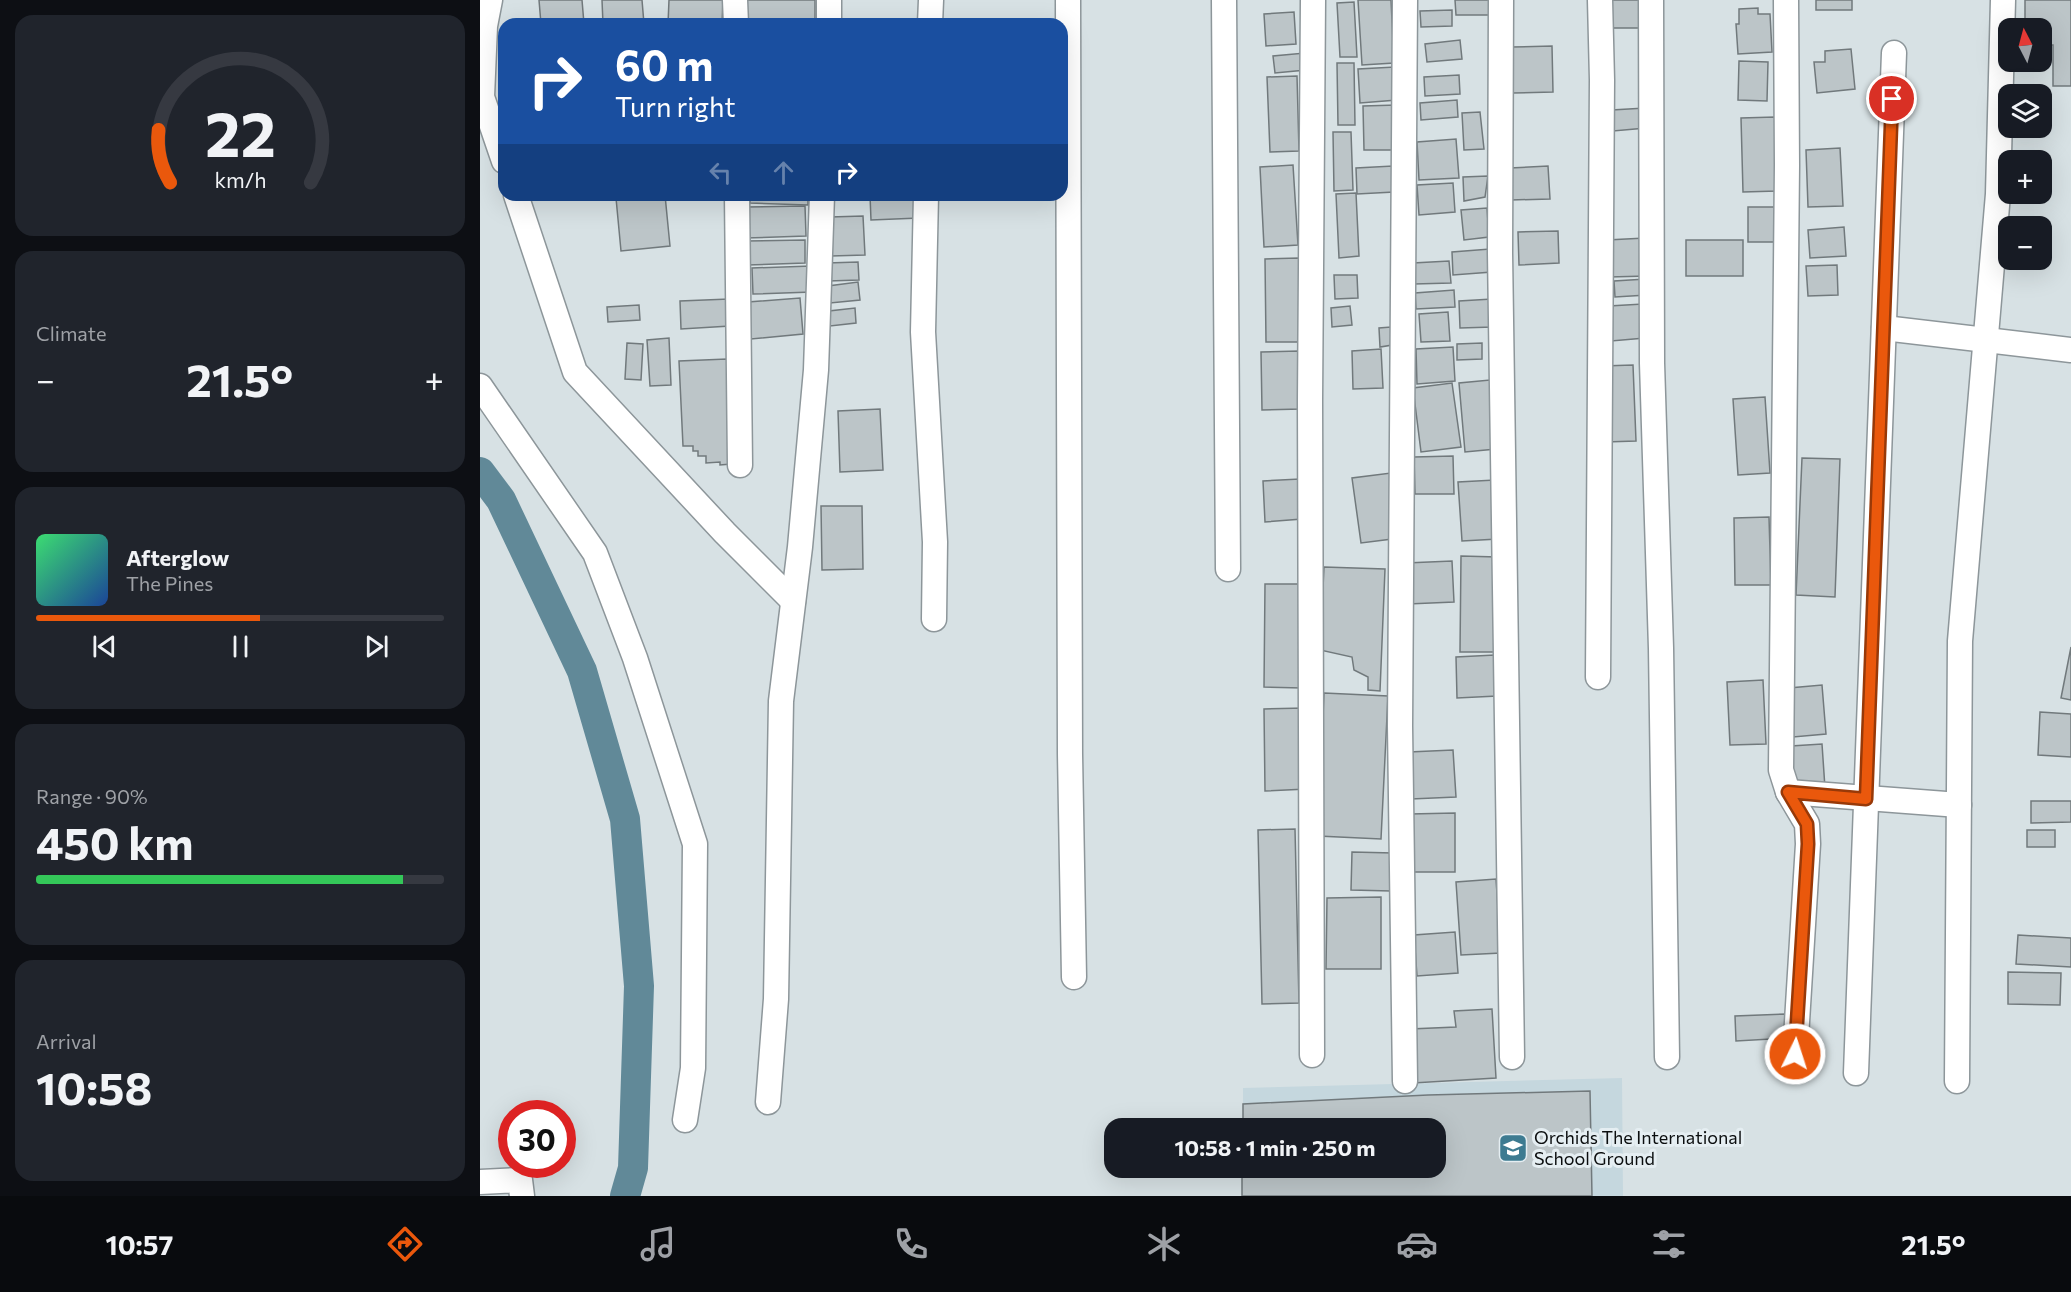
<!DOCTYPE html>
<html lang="en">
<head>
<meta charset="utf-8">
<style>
  :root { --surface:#171b24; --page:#20242c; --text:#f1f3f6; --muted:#9ea1a6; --line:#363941; --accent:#ea580c }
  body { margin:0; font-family:Commissioner,sans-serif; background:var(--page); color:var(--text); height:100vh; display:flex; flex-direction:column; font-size:22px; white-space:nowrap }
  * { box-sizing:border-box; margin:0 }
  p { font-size:20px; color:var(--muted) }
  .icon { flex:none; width:33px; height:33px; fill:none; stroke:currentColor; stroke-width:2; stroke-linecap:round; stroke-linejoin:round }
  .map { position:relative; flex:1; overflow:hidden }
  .details { display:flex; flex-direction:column; gap:15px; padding:15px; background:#0d0f14; width:480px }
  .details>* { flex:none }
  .top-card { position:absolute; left:18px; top:18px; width:570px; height:183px; border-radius:18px; box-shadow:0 6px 24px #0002; background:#1a4fa0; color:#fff; overflow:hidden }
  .needle { width:39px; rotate:354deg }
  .controls { position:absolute; left:1518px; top:18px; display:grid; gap:12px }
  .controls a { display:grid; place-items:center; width:54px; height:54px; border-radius:12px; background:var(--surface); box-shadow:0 6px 24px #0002; font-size:30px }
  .speed { position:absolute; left:18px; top:1100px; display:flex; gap:12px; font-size:30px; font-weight:700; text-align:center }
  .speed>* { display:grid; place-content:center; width:78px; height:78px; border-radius:50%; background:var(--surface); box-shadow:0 6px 24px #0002; line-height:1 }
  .speed .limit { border:9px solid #d22; background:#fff; color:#111 }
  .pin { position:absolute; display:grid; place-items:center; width:51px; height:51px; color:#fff; margin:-26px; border:3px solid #fff; border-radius:50%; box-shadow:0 2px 6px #0007 }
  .me { position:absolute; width:66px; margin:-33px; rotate:4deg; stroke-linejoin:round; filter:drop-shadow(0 0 4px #0008) }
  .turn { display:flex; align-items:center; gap:21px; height:126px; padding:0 18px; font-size:27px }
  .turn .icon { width:78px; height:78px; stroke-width:2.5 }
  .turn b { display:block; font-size:42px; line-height:51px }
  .lanes { display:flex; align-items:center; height:57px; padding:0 18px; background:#0003; justify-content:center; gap:30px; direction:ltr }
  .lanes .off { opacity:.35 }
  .big { font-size:45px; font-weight:700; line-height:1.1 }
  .details .tile { flex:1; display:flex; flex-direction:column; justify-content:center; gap:9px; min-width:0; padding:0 21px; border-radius:18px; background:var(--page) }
  .details .dial { align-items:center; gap:0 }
  .dial svg { height:156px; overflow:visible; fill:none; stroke:var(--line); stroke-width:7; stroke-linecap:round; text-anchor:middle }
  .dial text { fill:var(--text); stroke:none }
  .song { display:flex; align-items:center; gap:18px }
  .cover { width:72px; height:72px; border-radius:9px; background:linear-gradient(135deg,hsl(140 70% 55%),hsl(220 70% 35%)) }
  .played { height:6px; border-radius:3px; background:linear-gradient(90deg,var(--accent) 55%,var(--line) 55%) }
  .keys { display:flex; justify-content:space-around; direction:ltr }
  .heat { display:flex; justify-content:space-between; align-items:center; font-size:33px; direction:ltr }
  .charge { height:9px; border-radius:4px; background:linear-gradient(90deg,#34c759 90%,var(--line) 0) }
  .trip { position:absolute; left:624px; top:1118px; width:342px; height:60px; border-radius:18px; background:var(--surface); box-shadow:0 6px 24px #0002; font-weight:700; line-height:60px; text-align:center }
  .tabs { display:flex; height:96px; justify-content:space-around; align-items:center; background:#090b0e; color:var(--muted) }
  .tabs .icon { width:42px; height:42px }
  .tabs .selected { color:var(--accent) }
  .tabs b { font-size:27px; color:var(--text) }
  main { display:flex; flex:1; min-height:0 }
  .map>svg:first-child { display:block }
  .built { fill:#c5d7de }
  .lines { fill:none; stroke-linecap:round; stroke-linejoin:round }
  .canal { stroke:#618998; stroke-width:30 }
  .building { fill:#bcc5c8; stroke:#71797c; stroke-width:1.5 }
  .street-casing { stroke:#8d969a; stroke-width:27 }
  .street { stroke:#fff; stroke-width:24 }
  .route-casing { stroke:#983908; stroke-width:15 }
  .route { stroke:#ea580c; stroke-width:10 }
  .labels { text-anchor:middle; stroke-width:6; stroke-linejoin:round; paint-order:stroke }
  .poi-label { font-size:18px; fill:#0b0e0f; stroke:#e5eef2; text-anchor:start }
</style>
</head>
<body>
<main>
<section class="details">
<div class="tile dial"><svg viewBox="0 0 100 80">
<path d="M14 69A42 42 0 1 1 86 69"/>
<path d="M14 69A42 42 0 0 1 8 42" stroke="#ea580c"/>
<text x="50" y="56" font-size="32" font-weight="700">22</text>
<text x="50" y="72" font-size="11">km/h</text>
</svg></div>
<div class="tile"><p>Climate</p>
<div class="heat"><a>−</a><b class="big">21.5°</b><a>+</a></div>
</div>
<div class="tile">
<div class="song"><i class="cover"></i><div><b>Afterglow</b><p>The Pines</p></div></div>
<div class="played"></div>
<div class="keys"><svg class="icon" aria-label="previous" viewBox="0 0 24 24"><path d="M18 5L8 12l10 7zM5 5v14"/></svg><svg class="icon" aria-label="pause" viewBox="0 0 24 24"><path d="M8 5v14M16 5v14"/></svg><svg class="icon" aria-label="next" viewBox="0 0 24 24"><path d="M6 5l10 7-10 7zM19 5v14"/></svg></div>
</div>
<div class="tile"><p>Range · 90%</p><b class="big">450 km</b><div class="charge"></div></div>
<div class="tile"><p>Arrival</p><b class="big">10:58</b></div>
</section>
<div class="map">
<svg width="1591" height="1196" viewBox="0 0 1591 1196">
  <rect width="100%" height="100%" fill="#d7e1e4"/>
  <polygon class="built" points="1142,1078 1143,1196 764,1196 956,1167 956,1128 763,1128 763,1088"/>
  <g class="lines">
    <polyline class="canal" points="0,472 21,500 102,671 145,819 159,986 153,1168 145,1196"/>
  </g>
  <g class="building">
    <polygon points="59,0 102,0 104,24 61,24"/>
    <polygon points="122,0 162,0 164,24 123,24"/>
    <polygon points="189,0 243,0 242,24 188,24"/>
    <polygon points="263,0 335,0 335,24 262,24"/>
    <polygon points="878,0 911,0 914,63 882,65"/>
    <polygon points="975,0 1010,0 1010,15 976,15"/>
    <rect x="1129" y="0" width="34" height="28"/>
    <rect x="1336" y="0" width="36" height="10"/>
    <polygon points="1545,0 1591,0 1591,86 1573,86 1573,45 1562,45 1562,28 1545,28"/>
    <polygon points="874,2 877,57 860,57 857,3"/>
    <polygon points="1278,8 1278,14 1290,14 1292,52 1258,54 1256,24 1259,24 1259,9"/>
    <polygon points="972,10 972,26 941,27 940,11"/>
    <polygon points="814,12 816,44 786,46 784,14"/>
    <polygon points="980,40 982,59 947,62 945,44"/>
    <polygon points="1072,46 1073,92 1033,93 1032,47"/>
    <polygon points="1371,49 1375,89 1337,93 1334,62 1345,62 1345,51"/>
    <polygon points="825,53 826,70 795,73 793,56"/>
    <polygon points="1259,61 1288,62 1287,101 1258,100"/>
    <polygon points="857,63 874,63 875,125 858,125"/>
    <polygon points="915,67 917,100 880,103 878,69"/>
    <polygon points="979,75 980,94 945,96 944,77"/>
    <polygon points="817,76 819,151 790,152 787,77"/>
    <polygon points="977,100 978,117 941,120 940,103"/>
    <polygon points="917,105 918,150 884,150 883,106"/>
    <polygon points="1165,108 1166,128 1133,131 1132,110"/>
    <polygon points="1000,112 1004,149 984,150 982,113"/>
    <polygon points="1295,117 1297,191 1263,192 1261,118"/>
    <polygon points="853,132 871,132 873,190 854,191"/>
    <polygon points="976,139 979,178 939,180 937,142"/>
    <polygon points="1360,148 1363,206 1328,207 1326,150"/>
    <polygon points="813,165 818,245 784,247 780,167"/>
    <polygon points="913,166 914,192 877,194 876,168"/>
    <polygon points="1068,166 1070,199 1031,200 1030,168"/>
    <polygon points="1008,176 1005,197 984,201 983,177"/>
    <polygon points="973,183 975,212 939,215 937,185"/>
    <polygon points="876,193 879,256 859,258 856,194"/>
    <polygon points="163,195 185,195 190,246 141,251 136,198"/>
    <polygon points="270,195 328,195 328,205 270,203"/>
    <polygon points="390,195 438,195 439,218 391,220"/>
    <polygon points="325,206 326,236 265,238 265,207"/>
    <rect x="1268" y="207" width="35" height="35"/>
    <polygon points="1007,208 1009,237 984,240 981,210"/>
    <polygon points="383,216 385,255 351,256 350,217"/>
    <polygon points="1364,227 1366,256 1330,258 1328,230"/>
    <polygon points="1078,231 1079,263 1039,265 1038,232"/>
    <polygon points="1165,238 1167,276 1129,277 1127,240"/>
    <polygon points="325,240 325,263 267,265 266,241"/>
    <rect x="1206" y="240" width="57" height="36"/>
    <polygon points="1010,249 1012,272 973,275 972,252"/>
    <polygon points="819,258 821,342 786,342 785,259"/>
    <polygon points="969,261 971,283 934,284 933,263"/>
    <polygon points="378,262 379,280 348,281 347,263"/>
    <polygon points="1357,265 1358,295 1328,296 1326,266"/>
    <polygon points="331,266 332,292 273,294 272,268"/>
    <polygon points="854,275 877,275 878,298 855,299"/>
    <polygon points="1166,279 1167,295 1135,297 1134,281"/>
    <polygon points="378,282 380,300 350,303 348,286"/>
    <polygon points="974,290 975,307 936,309 935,293"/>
    <polygon points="320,298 323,334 271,339 268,302"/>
    <polygon points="249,299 250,326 201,329 200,301"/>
    <polygon points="1012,299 1013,327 980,328 979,301"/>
    <polygon points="1163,304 1165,338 1131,341 1129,306"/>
    <polygon points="159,305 160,320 128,322 127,307"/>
    <polygon points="870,306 872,325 852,327 851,308"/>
    <polygon points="375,308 376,323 350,326 349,311"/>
    <polygon points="968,312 970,341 941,342 939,314"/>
    <polygon points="911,327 912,345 900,347 899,328"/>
    <polygon points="189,338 191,385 170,386 167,340"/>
    <polygon points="147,343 163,344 161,380 145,379"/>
    <polygon points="1002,343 1002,359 977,360 977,344"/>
    <polygon points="973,347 975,381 937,384 936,349"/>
    <polygon points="901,349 903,388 873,389 872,351"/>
    <polygon points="819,351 821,409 782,410 781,352"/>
    <polygon points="247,359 251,464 240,465 240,462 226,463 226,456 218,456 218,451 213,451 213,446 203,446 199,361"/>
    <polygon points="1153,365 1156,441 1125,442 1122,366"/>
    <polygon points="1010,380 1016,449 985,452 979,383"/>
    <polygon points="972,383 981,447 941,452 933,388"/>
    <polygon points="1285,397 1290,473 1258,475 1253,399"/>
    <polygon points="400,409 403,470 360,472 358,411"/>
    <polygon points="973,456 974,494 935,494 934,457"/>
    <polygon points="1322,458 1360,459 1355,597 1316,595"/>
    <polygon points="911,473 920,538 881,543 872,478"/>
    <polygon points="820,479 822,519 785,522 783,481"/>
    <polygon points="1015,480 1018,539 982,541 978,482"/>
    <polygon points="341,506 382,506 383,569 342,570"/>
    <polygon points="1289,517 1291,585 1255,585 1254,518"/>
    <polygon points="981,556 1017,557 1016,652 980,652"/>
    <polygon points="972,561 974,602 928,604 926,563"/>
    <polygon points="844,567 905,569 900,691 888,690 888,677 874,670 872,657 840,650"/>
    <polygon points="785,584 823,584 822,688 784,687"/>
    <polygon points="1591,647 1591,700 1581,698"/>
    <polygon points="1015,655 1017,696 977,698 976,657"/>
    <polygon points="1283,680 1286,744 1250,745 1247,682"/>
    <polygon points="1342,685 1346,734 1313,737 1309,688"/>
    <polygon points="844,693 908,696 901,839 838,836"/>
    <polygon points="825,708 827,789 785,791 784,709"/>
    <polygon points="1560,712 1591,714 1591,757 1558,755"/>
    <polygon points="1342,744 1345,788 1314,790 1311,746"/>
    <polygon points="973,750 976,797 931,799 929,752"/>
    <polygon points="1551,801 1591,801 1591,822 1551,823"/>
    <polygon points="975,813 975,872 931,872 930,814"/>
    <polygon points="815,829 819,1003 782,1004 778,830"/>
    <rect x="1547" y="830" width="28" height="17"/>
    <polygon points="872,852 913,853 911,891 871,890"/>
    <polygon points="1016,879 1021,953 981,955 976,882"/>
    <polygon points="901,897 901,969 846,969 847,898"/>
    <polygon points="975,932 978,973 937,976 934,935"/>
    <polygon points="1538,935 1591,938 1591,967 1536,964"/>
    <polygon points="1528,972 1581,973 1580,1005 1528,1004"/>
    <polygon points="1012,1009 1016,1078 933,1083 930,1029 976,1027 974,1011"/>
    <polygon points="1306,1014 1307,1038 1256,1041 1255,1016"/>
    <polygon points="1110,1091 1112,1196 762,1196 762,1167 956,1167 956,1128 763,1128 763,1104 948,1095"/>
  </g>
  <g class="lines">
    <g class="street-casing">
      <g id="street">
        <polyline points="10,0 5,26 2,97 24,161"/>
        <polyline points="255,0 256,24"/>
        <polyline points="588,0 590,754 594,977"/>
        <polyline points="744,0 748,569"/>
        <polyline points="1021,0 1020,253 1032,1057"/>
        <polyline points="1171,0 1172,363 1181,648 1187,1057"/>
        <polyline points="1306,0 1307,165 1301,770 1308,792 1327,824 1328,844 1315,1054"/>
        <polyline points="349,24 349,0"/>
        <polyline points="450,24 451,0"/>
        <polyline points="36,195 95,372 245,533 313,601"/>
        <polyline points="257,195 260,465"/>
        <polyline points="446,195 443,332 455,542 454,619"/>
        <polyline points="1404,328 1591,350"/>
        <polyline points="0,386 115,553 155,658 215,844 213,1068 205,1120"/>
        <polyline points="1118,677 1122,80 1120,0"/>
        <polyline points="1308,792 1479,805"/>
        <polyline points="832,1055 830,401 833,0"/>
        <polyline points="1376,1073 1414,53"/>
        <polyline points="925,1081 920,726 925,0"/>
        <polyline points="1477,1081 1480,641 1518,194 1523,0"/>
        <polyline points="288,1102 296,999 301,701 320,547 336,370 342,195"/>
        <polyline points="0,1182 40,1180 42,1196"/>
      </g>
    </g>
    <use href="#street" class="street"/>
  </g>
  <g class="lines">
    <g class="route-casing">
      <polyline id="route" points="1315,1054 1328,844 1327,824 1308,792 1386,799 1412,99"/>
    </g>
    <use href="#route" class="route"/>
  </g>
  <defs>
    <g id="school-square" transform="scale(1.5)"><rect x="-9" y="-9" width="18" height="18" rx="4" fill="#3d7b91" stroke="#e5eef2"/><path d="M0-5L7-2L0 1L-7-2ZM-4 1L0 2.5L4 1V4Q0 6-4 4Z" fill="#fff"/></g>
  </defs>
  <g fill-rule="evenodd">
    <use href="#school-square" x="1033" y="1148"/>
  </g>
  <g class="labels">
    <g class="poi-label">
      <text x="1054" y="1144">Orchids The International<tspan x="1054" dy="21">School Ground</tspan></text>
    </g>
  </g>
</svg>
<div class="controls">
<a><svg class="needle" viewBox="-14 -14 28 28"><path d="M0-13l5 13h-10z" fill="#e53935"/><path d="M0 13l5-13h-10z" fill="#9ea1a6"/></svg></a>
<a><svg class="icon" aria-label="layers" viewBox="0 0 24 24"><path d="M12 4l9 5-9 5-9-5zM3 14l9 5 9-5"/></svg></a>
<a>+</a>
<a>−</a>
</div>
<div class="speed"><div class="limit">30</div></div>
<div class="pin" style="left:1412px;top:99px;background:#d93025"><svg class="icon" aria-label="arrive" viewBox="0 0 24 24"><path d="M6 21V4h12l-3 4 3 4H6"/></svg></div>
<svg class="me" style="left:1315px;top:1054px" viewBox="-20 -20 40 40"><circle r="17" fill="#ea580c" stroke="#fff" stroke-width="3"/><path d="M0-11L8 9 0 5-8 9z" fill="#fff"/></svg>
<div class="trip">10:58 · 1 min · 250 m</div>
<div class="top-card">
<div class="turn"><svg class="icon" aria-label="right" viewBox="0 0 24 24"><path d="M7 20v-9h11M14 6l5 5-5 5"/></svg><div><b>60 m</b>Turn right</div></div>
<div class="lanes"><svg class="icon off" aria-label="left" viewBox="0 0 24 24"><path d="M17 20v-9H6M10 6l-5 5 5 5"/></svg><svg class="icon off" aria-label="ahead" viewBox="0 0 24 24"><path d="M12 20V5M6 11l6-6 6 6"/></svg><svg class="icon" aria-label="right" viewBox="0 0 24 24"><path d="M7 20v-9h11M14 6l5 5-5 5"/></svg></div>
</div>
</div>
</main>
<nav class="tabs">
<b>10:57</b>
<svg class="icon selected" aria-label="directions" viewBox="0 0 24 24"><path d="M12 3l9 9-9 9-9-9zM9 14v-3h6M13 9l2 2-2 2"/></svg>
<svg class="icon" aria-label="music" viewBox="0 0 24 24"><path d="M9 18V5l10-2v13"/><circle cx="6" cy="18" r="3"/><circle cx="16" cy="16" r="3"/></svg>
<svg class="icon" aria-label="phone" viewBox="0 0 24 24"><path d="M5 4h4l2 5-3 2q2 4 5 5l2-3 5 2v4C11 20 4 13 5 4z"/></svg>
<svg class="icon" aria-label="climate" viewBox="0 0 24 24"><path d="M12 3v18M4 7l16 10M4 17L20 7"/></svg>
<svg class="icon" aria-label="car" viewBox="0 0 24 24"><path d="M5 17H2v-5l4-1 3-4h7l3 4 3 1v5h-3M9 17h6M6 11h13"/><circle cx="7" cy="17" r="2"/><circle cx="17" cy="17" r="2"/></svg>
<svg class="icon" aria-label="filters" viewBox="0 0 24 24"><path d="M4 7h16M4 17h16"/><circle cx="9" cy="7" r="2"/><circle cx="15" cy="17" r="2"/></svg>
<b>21.5°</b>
</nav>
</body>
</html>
